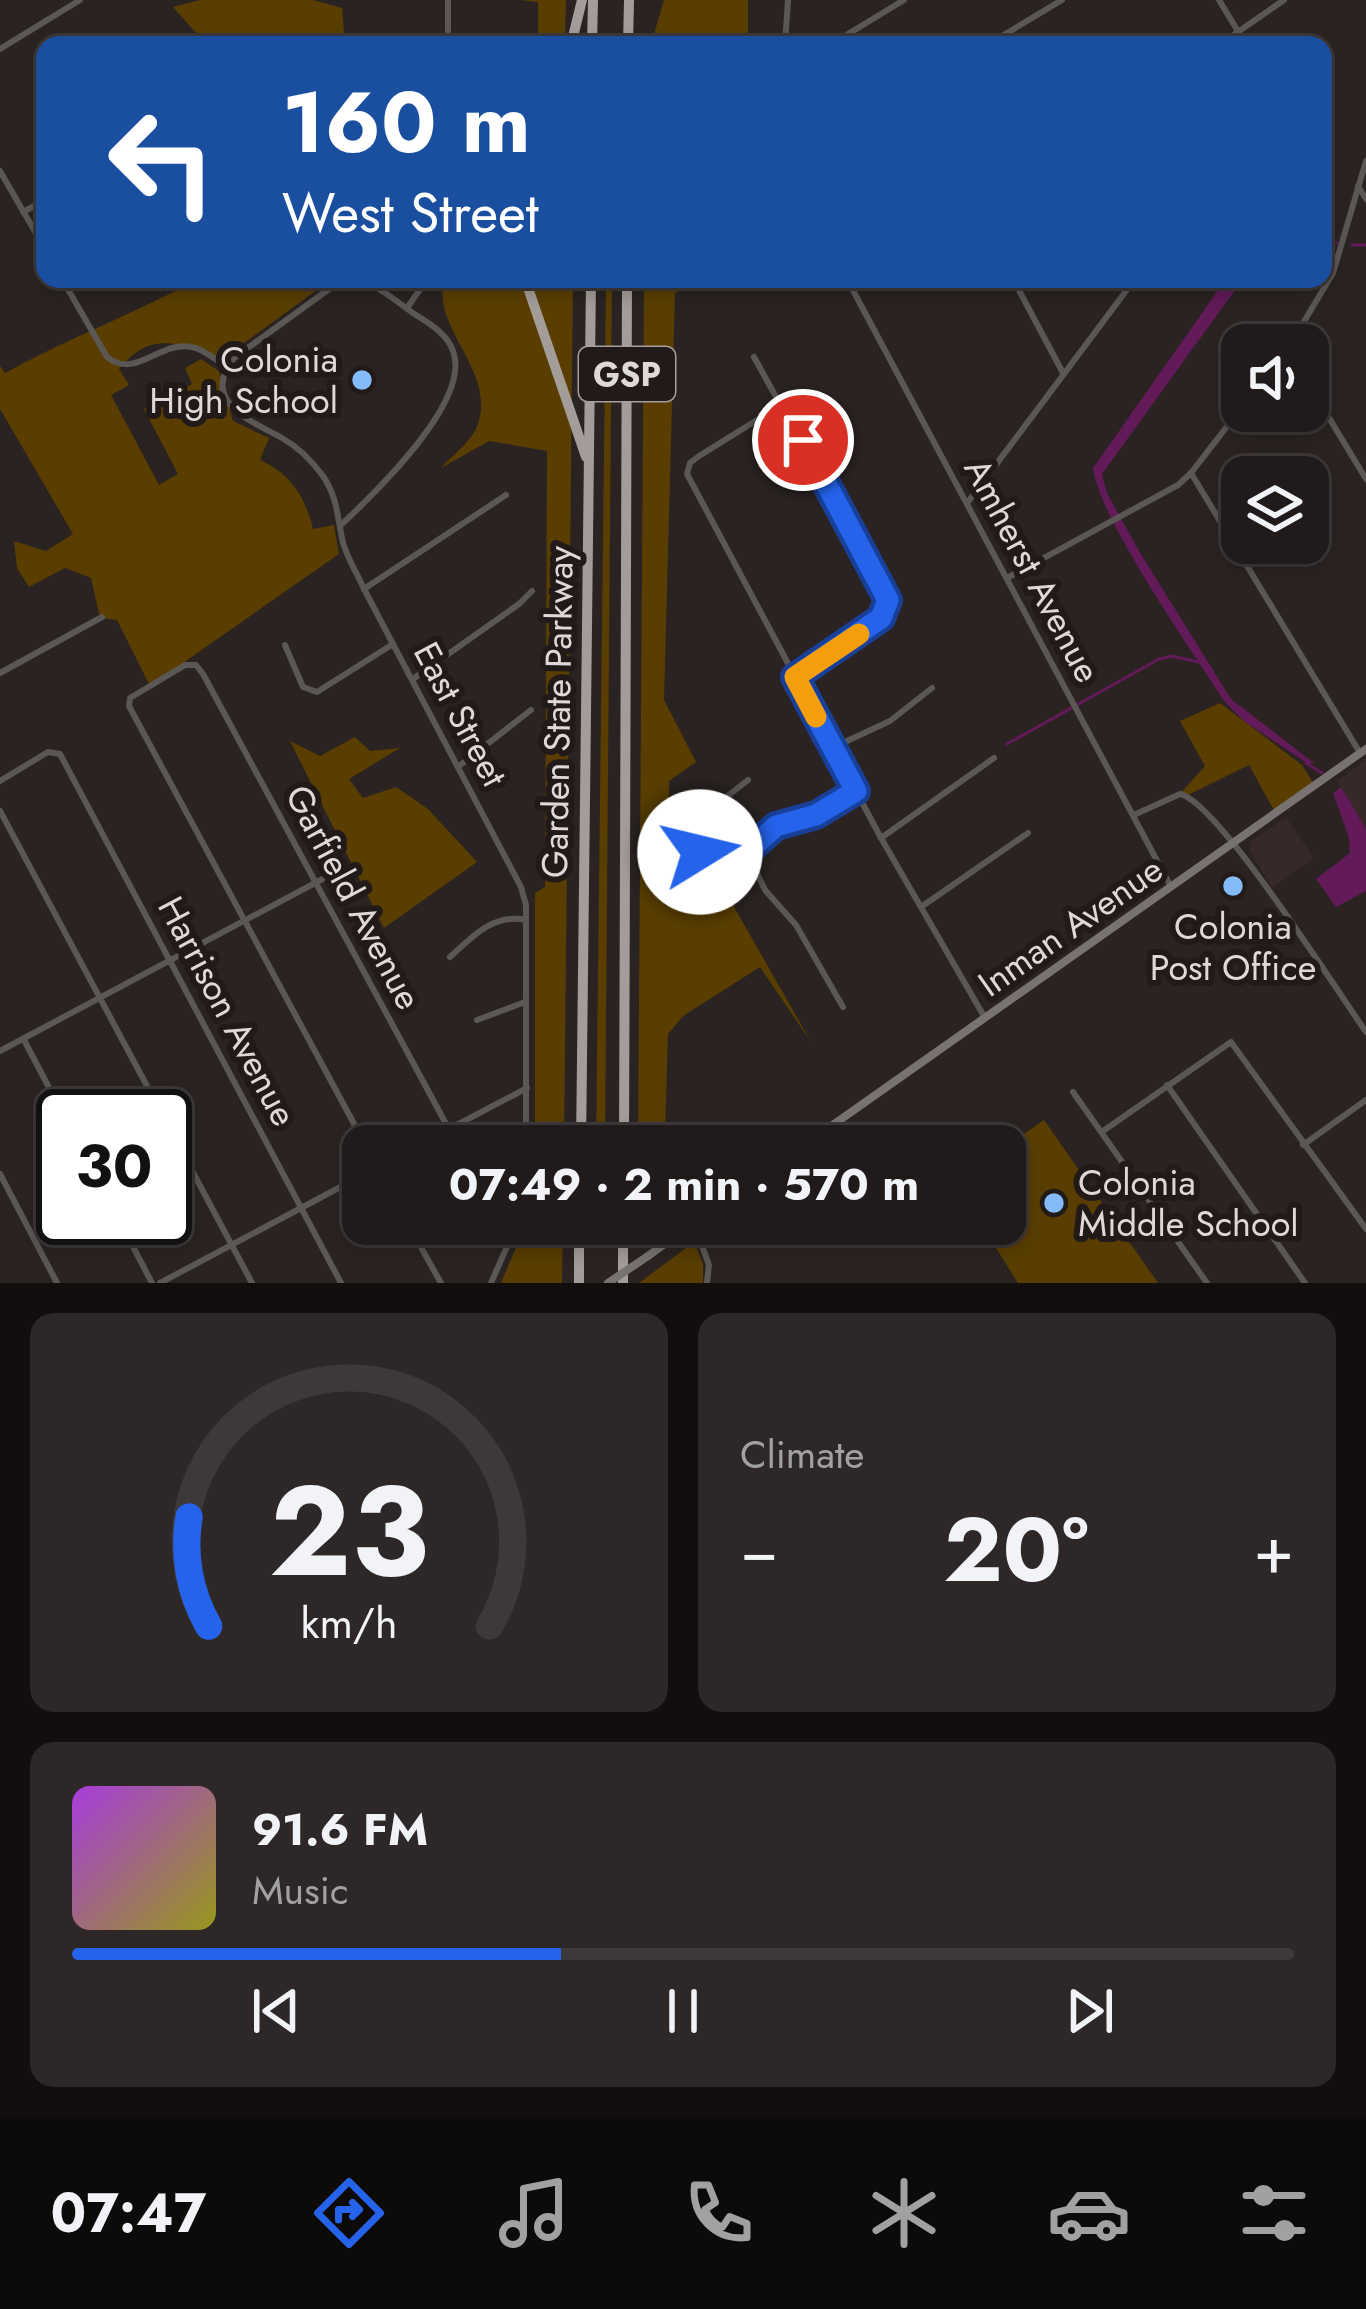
<!DOCTYPE html>
<html lang="en">
<head>
<meta charset="utf-8">
<style>
  :root { --surface:#201a1a; --page:#2d2727; --text:#f1f3f6; --muted:#a2a1a2; --line:#3d3839; --accent:#2563eb }
  body { margin:0; font-family:Jost,sans-serif; background:var(--page); color:var(--text); height:100vh; display:flex; flex-direction:column; font-size:45px; white-space:nowrap }
  * { box-sizing:border-box; margin:0 }
  p { font-size:39px; color:var(--muted) }
  .icon { flex:none; width:66px; height:66px; fill:none; stroke:currentColor; stroke-width:2; stroke-linecap:round; stroke-linejoin:round }
  .map { position:relative; height:1283px; overflow:hidden }
  .sheet { display:flex; flex-direction:column; gap:30px; padding:30px; background:#120e0e; flex:1 }
  .sheet>* { flex:none }
  .top-card { position:absolute; left:36px; top:36px; width:1296px; height:252px; border-radius:24px; box-shadow:0 6px 18px #0003,0 0 0 3px var(--line); background:#1a4fa0; color:#fff; overflow:hidden }
  .tools { position:absolute; left:1221px; top:324px; display:grid; gap:24px }
  .tools a { display:grid; place-items:center; width:108px; height:108px; border-radius:24px; background:var(--surface); box-shadow:0 6px 18px #0003,0 0 0 3px var(--line); font-size:60px }
  .speed { position:absolute; left:36px; top:1089px; display:flex; gap:24px; font-size:60px; font-weight:700; text-align:center }
  .speed>* { display:grid; place-content:center; width:156px; height:156px; border-radius:50%; background:var(--surface); box-shadow:0 6px 18px #0003,0 0 0 3px var(--line); line-height:1 }
  .speed .limit { border:6px solid #111; border-radius:18px; background:#fff; color:#111 }
  .pin { position:absolute; display:grid; place-items:center; width:102px; height:102px; color:#fff; margin:-51px; border:6px solid #fff; border-radius:50%; box-shadow:0 3px 12px #0007 }
  .me { position:absolute; width:132px; margin:-66px; rotate:81deg; stroke-linejoin:round; filter:drop-shadow(0 0 9px #0008) }
  .turn { display:flex; align-items:center; gap:42px; height:252px; padding:0 48px; font-size:54px }
  .turn .icon { width:156px; height:156px; stroke-width:2.5 }
  .turn b { display:block; font-size:84px; line-height:102px }
  .big { font-size:90px; font-weight:700; line-height:1.1 }
  .sheet .tile { flex:1; display:flex; flex-direction:column; justify-content:center; gap:18px; min-width:0; padding:0 42px; border-radius:24px; background:var(--page) }
  .sheet .dial { align-items:center; gap:0 }
  .dial svg { height:312px; overflow:visible; fill:none; stroke:var(--line); stroke-width:7; stroke-linecap:round; text-anchor:middle }
  .dial text { fill:var(--text); stroke:none }
  .song { display:flex; align-items:center; gap:36px }
  .cover { width:144px; height:144px; border-radius:18px; background:linear-gradient(135deg,hsl(280 70% 55%),hsl(60 70% 35%)) }
  .played { height:12px; border-radius:6px; background:linear-gradient(90deg,var(--accent) 40%,var(--line) 40%) }
  .keys { display:flex; justify-content:space-around; direction:ltr }
  .heat { display:flex; justify-content:space-between; align-items:center; font-size:66px; direction:ltr }
  .sheet .tiles { flex:1; display:grid; gap:30px; grid-template-columns:1fr 1fr }
  .tile:last-child { grid-column:span 2 }
  .trip { position:absolute; left:342px; top:1125px; width:684px; height:120px; border-radius:24px; background:var(--surface); box-shadow:0 6px 18px #0003,0 0 0 3px var(--line); font-weight:700; line-height:120px; text-align:center }
  .dock { display:flex; height:192px; justify-content:space-around; align-items:center; background:#0d0a0a; color:var(--muted) }
  .dock .icon { width:84px; height:84px }
  .dock .selected { color:var(--accent) }
  .dock b { font-size:54px; color:var(--text) }
  .map>svg:first-child { display:block }
  .built { fill:#372927 }
  .green { fill:#593e00 }
  .water { fill:#621a59 }
  .lines { fill:none; stroke-linecap:round; stroke-linejoin:round }
  .stream { stroke:#621a59; stroke-width:3 }
  .minor { stroke:#5a5755; stroke-width:6 }
  .secondary { stroke:#787370; stroke-width:8 }
  .motorway { stroke:#a49c98; stroke-width:10 }
  .secondary-bridge { stroke:#787370; stroke-width:8 }
  .route-casing { stroke:#184099; stroke-width:30 }
  .route { stroke:#2563eb; stroke-width:21 }
  .slow { stroke:#f59e0b; stroke-width:21 }
  .poi-dot { fill:#84bcfb; stroke:#211a19; stroke-width:4.5 }
  .labels { text-anchor:middle; stroke-width:12; stroke-linejoin:round; paint-order:stroke }
  .shield { fill:#211a19; stroke:#a5a09f; stroke-width:3 }
  .shield-label { font-size:33px; font-weight:bold; fill:#ded9d8 }
  .poi-label { font-size:36px; fill:#ded9d8; stroke:#211a19; text-anchor:end }
  .street-label { font-size:36px; fill:#ded9d8; stroke:#211a19 }
</style>
</head>
<body>
<div class="map">
<svg width="1366" height="1283" viewBox="0 0 1366 1283">
  <rect width="100%" height="100%" fill="#2a2322"/>
  <g class="built">
    <polygon points="1366,760 1366,828 1337,781"/>
    <polygon points="1286,817 1314,858 1272,888 1250,851 1251,841"/>
  </g>
  <g class="green">
    <polygon points="200,0 313,0 342,8 345,45 207,45 173,7"/>
    <polygon points="520,0 566,0 565,45 538,45 538,2"/>
    <polygon points="664,0 748,0 748,45 651,45"/>
    <path d="M199,279H206L212,288L229,279H332L222,359C180,344 152,329 119,369L129,385L111,395L159,485L178,474L144,409L192,384L185,368L201,359L219,371L233,421L269,438L260,460C290,473 306,498 313,529L334,525L339,554L150,686L117,620L100,618L91,578L65,568L29,587L17,568L14,541L46,551L73,534L0,409V366L5,373C69,338 135,313 199,279Z"/>
    <path d="M444,279H573L564,1146H535V893L545,887L547,451L489,441L441,468C452,456 473,440 478,424C496,370 431,329 444,279Z"/>
    <polygon points="606,279 612,279 605,1146 596,1146"/>
    <polygon points="644,279 700,279 675,293 664,700 696,762 669,781 671,894 712,868 811,1042 760,967 683,1016 668,1034 665,1133 671,1146 638,1146"/>
    <polygon points="1220,703 1302,765 1315,786 1276,814 1249,765 1188,795 1180,794 1205,766 1180,721"/>
    <polygon points="355,737 370,751 400,748 349,779 363,798 396,787 428,809 477,862 384,928 290,741 320,756"/>
    <polygon points="1044,1120 1158,1283 1018,1283 981,1224 1005,1224 1005,1147"/>
    <polygon points="526,1224 563,1224 562,1283 501,1283"/>
    <polygon points="694,1242 703,1264 703,1283 639,1283"/>
  </g>
  <g class="water">
    <path d="M1226,279H1243L1102,474L1107,493L1139,551L1231,699L1314,763H1307L1245,722L1225,702C1194,654 1098,517 1093,468Z"/>
    <polygon points="1341,787 1366,829 1366,891 1336,907 1316,879 1350,853 1349,838 1333,793"/>
  </g>
  <g class="lines">
    <g class="stream">
      <polyline points="1323,240 1337,243"/>
      <polyline points="1352,245 1366,245"/>
      <polyline points="1007,744 1159,659 1172,656 1203,663"/>
      <polyline points="1306,763 1322,773"/>
    </g>
    <g class="minor">
      <polyline points="1219,0 1239,33"/>
      <polyline points="448,45 448,0"/>
      <polyline points="785,45 788,0"/>
      <polyline points="830,45 904,0"/>
      <polyline points="987,45 1062,0"/>
      <polyline points="1219,45 1284,0"/>
      <polyline points="0,49 80,0"/>
      <polyline points="0,171 45,249"/>
      <polyline points="1358,186 1366,199"/>
      <polyline points="23,212 45,200"/>
      <path d="M62,279L107,357C136,380 160,340 192,347C204,349 217,361 227,367"/>
      <path d="M343,279L234,358C198,402 255,423 282,438C298,447 312,461 323,476C337,497 337,514 342,538C345,555 357,573 364,589L521,887L526,905V1146"/>
      <polyline points="847,279 1171,887"/>
      <polyline points="1013,279 1063,373"/>
      <polyline points="407,308 427,279"/>
      <polyline points="1290,345 1333,273 1366,161"/>
      <polyline points="754,357 888,600 881,618 795,677"/>
      <polyline points="1308,383 1366,479"/>
      <polyline points="783,404 699,456 690,463 687,474 881,838 985,1018"/>
      <polyline points="1191,473 1360,753"/>
      <polyline points="968,502 1135,279"/>
      <path d="M341,525C375,493 472,401 453,351C447,333 428,323 413,313C396,301 377,285 358,279"/>
      <polyline points="1007,578 1178,485 1191,473 1242,407"/>
      <polyline points="364,589 506,495"/>
      <polyline points="285,645 303,687 317,692 393,644"/>
      <polyline points="0,673 102,617"/>
      <polyline points="413,679 519,604 532,591"/>
      <polyline points="834,747 890,721 932,688"/>
      <polyline points="459,766 531,710"/>
      <polyline points="0,781 48,752 60,754 341,1283"/>
      <polyline points="0,811 163,1116"/>
      <path d="M1136,814L1180,794C1218,802 1337,991 1366,1032"/>
      <polyline points="881,838 994,758"/>
      <polyline points="747,852 765,890 796,925 843,1007"/>
      <polyline points="747,852 705,855 698,845 697,820 748,780"/>
      <polyline points="747,852 776,826 816,815 856,792"/>
      <polyline points="921,907 1028,833"/>
      <path d="M450,957C472,937 493,913 526,920"/>
      <polyline points="477,1020 525,1002"/>
      <polyline points="24,1040 64,1116"/>
      <polyline points="0,1051 345,867"/>
      <polyline points="1167,1085 1305,1283"/>
      <polyline points="1073,1092 1207,1283"/>
      <polyline points="165,1120 252,1283"/>
      <polyline points="1103,1131 1231,1042 1366,1229"/>
      <polyline points="1303,1145 1366,1100"/>
      <polyline points="366,1146 129,706 130,698 185,665 196,665 203,674 458,1146"/>
      <polyline points="417,1146 527,1088"/>
      <polyline points="0,1174 57,1283"/>
      <polyline points="118,1218 152,1283"/>
      <polyline points="408,1224 441,1283"/>
      <polyline points="500,1224 510,1241"/>
      <polyline points="694,1224 709,1265 707,1283"/>
      <polyline points="160,1283 363,1175"/>
      <polyline points="491,1283 517,1224"/>
    </g>
    <g class="secondary">
      <polyline points="803,1146 1366,749"/>
      <polyline points="648,1256 692,1224"/>
    </g>
    <g class="motorway">
      <polyline points="571,45 582,0"/>
      <polyline points="592,45 593,0"/>
      <polyline points="628,45 629,0"/>
      <polyline points="525,279 586,457"/>
      <polyline points="581,1146 591,279"/>
      <polyline points="624,1146 627,279"/>
      <polyline points="579,1283 579,1224"/>
      <polyline points="623,1283 623,1224"/>
    </g>
    <polyline class="secondary-bridge" points="608,1283 648,1256"/>
  </g>
  <g class="lines">
    <g class="route-casing">
      <polyline id="route" points="700,852 712,856 747,852 776,826 816,815 856,791 795,677 881,618 888,600 803,440"/>
    </g>
    <use href="#route" class="route"/>
    <polyline class="slow" points="816,717 795,677 859,634"/>
  </g>
  <g class="poi-dot">
    <circle cx="362" cy="380" r="12"/>
    <circle cx="1233" cy="886" r="12"/>
    <circle cx="1054" cy="1203" r="12"/>
  </g>
  <g class="labels">
    <rect class="shield" x="579" y="347" width="96" height="54" rx="9"/>
    <g class="shield-label">
      <text x="627" y="386">GSP</text>
    </g>
    <g class="poi-label">
      <text x="338" y="372">Colonia<tspan x="338" dy="41">High School</tspan></text>
      <text x="1233" y="939" text-anchor="middle">Colonia<tspan x="1233" dy="41">Post Office</tspan></text>
      <text x="1078" y="1195" text-anchor="start">Colonia<tspan x="1078" dy="41">Middle School</tspan></text>
    </g>
    <g class="street-label">
      <text transform="translate(1033 570) rotate(62)" y="13">Amherst Avenue</text>
      <text transform="translate(557 712) rotate(-89)" y="13">Garden State Parkway</text>
      <text transform="translate(461 714) rotate(62)" y="13">East Street</text>
      <text transform="translate(354 897) rotate(62)" y="13">Garfield Avenue</text>
      <text transform="translate(1070 926) rotate(-35)" y="13">Inman Avenue</text>
      <text transform="translate(228 1011) rotate(62)" y="13">Harrison Avenue</text>
    </g>
  </g>
</svg>
<div class="tools">
<a><svg class="icon" aria-label="sound" viewBox="0 0 24 24"><path d="M4 9h4l5-4v14l-5-4H4zM17 9q2 3 0 6"/></svg></a>
<a><svg class="icon" aria-label="layers" viewBox="0 0 24 24"><path d="M12 4l9 5-9 5-9-5zM3 14l9 5 9-5"/></svg></a>
</div>
<div class="speed"><div class="limit">30</div></div>
<div class="pin" style="left:803px;top:440px;background:#d93025"><svg class="icon" aria-label="arrive" viewBox="0 0 24 24"><path d="M6 21V4h12l-3 4 3 4H6"/></svg></div>
<svg class="me" style="left:700px;top:852px" viewBox="-20 -20 40 40"><circle r="19" fill="#fff"/><path d="M0-13L10 11 0 6-10 11z" fill="#2563eb"/></svg>
<div class="trip">07:49 · 2 min · 570 m</div>
<div class="top-card">
<div class="turn"><svg class="icon" aria-label="left" viewBox="0 0 24 24"><path d="M17 20v-9H6M10 6l-5 5 5 5"/></svg><div><b>160 m</b>West Street</div></div>
</div>
</div>
<section class="sheet">
<div class="tiles">
<div class="tile dial"><svg viewBox="0 0 100 80">
<path d="M14 69A42 42 0 1 1 86 69"/>
<path d="M14 69A42 42 0 0 1 9 41" stroke="#2563eb"/>
<text x="50" y="56" font-size="32" font-weight="700">23</text>
<text x="50" y="72" font-size="11">km/h</text>
</svg></div>
<div class="tile"><p>Climate</p>
<div class="heat"><a>−</a><b class="big">20°</b><a>+</a></div>
</div>
<div class="tile">
<div class="song"><i class="cover"></i><div><b>91.6 FM</b><p>Music</p></div></div>
<div class="played"></div>
<div class="keys"><svg class="icon" aria-label="previous" viewBox="0 0 24 24"><path d="M18 5L8 12l10 7zM5 5v14"/></svg><svg class="icon" aria-label="pause" viewBox="0 0 24 24"><path d="M8 5v14M16 5v14"/></svg><svg class="icon" aria-label="next" viewBox="0 0 24 24"><path d="M6 5l10 7-10 7zM19 5v14"/></svg></div>
</div>
</div>
</section>
<nav class="dock">
<b>07:47</b>
<svg class="icon selected" aria-label="directions" viewBox="0 0 24 24"><path d="M12 3l9 9-9 9-9-9zM9 14v-3h6M13 9l2 2-2 2"/></svg>
<svg class="icon" aria-label="music" viewBox="0 0 24 24"><path d="M9 18V5l10-2v13"/><circle cx="6" cy="18" r="3"/><circle cx="16" cy="16" r="3"/></svg>
<svg class="icon" aria-label="phone" viewBox="0 0 24 24"><path d="M5 4h4l2 5-3 2q2 4 5 5l2-3 5 2v4C11 20 4 13 5 4z"/></svg>
<svg class="icon" aria-label="climate" viewBox="0 0 24 24"><path d="M12 3v18M4 7l16 10M4 17L20 7"/></svg>
<svg class="icon" aria-label="car" viewBox="0 0 24 24"><path d="M5 17H2v-5l4-1 3-4h7l3 4 3 1v5h-3M9 17h6M6 11h13"/><circle cx="7" cy="17" r="2"/><circle cx="17" cy="17" r="2"/></svg>
<svg class="icon" aria-label="filters" viewBox="0 0 24 24"><path d="M4 7h16M4 17h16"/><circle cx="9" cy="7" r="2"/><circle cx="15" cy="17" r="2"/></svg>
</nav>
</body>
</html>
